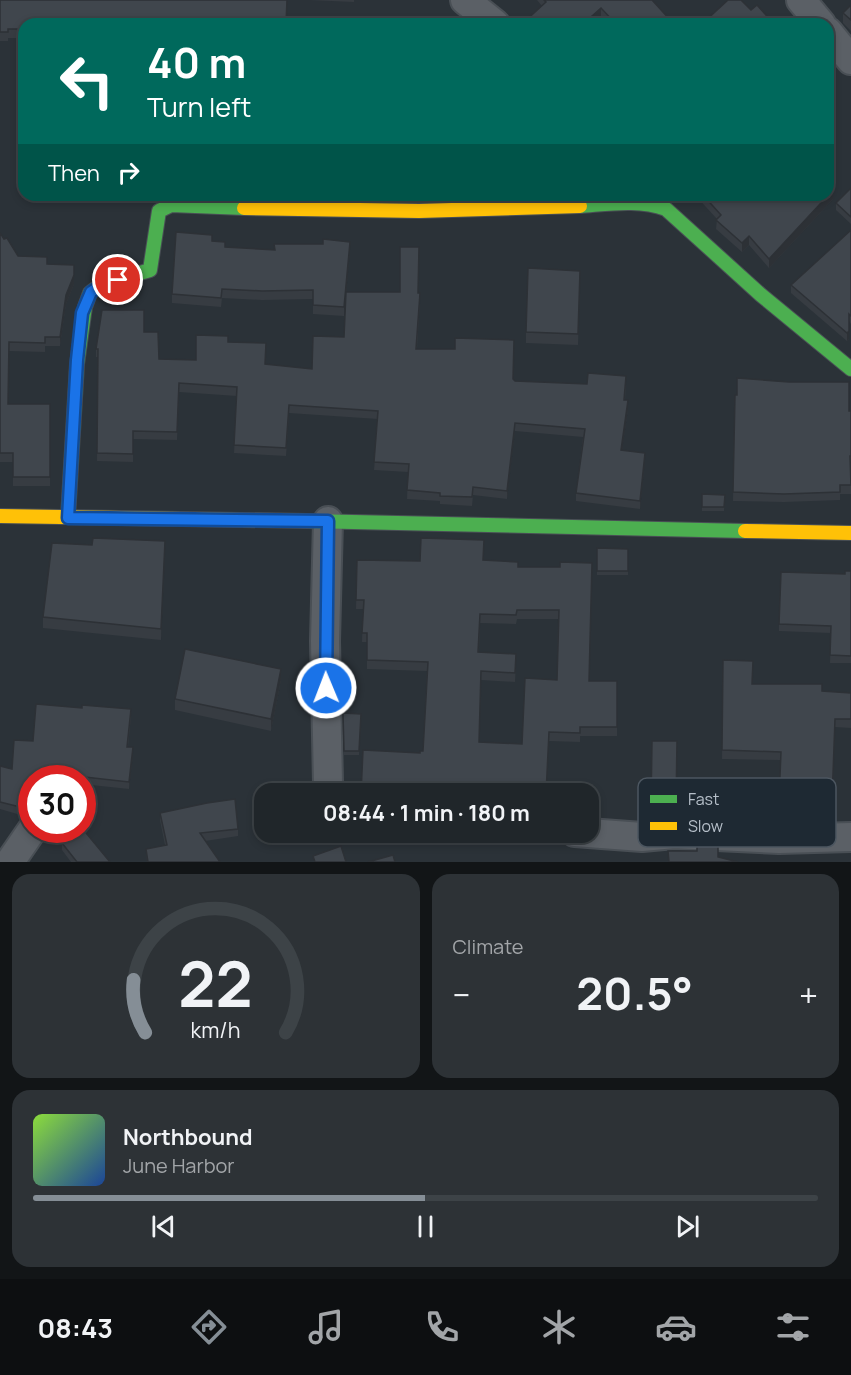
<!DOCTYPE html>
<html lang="en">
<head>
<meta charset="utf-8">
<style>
  :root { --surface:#20262a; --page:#2d3236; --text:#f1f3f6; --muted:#a2a5a8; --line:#3d4347; --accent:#858e96 }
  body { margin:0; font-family:Manrope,sans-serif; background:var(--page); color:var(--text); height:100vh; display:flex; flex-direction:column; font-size:22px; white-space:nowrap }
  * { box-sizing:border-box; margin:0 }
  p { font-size:20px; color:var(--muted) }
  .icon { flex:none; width:33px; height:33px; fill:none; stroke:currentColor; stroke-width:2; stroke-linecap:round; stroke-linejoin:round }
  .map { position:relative; height:862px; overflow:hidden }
  .side { display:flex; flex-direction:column; gap:12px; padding:12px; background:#121517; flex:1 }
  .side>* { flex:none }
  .hud { position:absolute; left:18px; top:18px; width:816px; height:183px; border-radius:18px; box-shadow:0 3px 9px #0003,0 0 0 2px var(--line); background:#00695c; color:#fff; overflow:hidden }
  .speed { position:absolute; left:18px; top:765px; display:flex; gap:12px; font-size:30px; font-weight:700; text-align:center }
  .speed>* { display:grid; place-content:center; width:78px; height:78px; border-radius:50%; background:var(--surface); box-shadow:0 3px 9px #0003,0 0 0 2px var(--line); line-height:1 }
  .speed .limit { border:9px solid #d22; background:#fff; color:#111 }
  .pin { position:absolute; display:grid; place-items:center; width:51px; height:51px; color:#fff; margin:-26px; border:3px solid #fff; border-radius:50%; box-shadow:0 2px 6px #0007 }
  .me { position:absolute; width:66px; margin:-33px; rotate:359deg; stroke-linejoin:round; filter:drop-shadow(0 0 4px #0008) }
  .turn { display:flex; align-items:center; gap:21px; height:126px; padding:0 30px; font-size:27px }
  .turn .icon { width:78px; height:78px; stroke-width:2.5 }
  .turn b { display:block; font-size:42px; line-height:51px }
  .then { display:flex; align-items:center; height:57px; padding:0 30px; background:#0003; gap:12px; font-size:22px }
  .big { font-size:45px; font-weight:700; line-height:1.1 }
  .side .tile { flex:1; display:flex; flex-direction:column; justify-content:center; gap:9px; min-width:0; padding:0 21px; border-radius:18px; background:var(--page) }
  .side .dial { align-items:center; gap:0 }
  .dial svg { height:156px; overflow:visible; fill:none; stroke:var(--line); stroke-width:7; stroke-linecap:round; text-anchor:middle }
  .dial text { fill:var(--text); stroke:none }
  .song { display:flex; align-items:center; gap:18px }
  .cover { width:72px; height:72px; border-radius:9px; background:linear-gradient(135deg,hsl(90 70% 55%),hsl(220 70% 35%)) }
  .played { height:6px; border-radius:3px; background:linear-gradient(90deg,var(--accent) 50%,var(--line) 50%) }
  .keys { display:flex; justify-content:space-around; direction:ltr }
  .heat { display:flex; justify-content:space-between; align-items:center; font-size:33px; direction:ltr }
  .side .tiles { flex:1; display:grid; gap:12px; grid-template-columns:1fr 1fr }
  .tile:last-child { grid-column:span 2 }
  .trip { position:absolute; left:254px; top:783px; width:345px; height:60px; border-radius:18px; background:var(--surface); box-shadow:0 3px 9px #0003,0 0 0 2px var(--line); font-weight:700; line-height:60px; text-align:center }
  .dock { display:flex; height:96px; justify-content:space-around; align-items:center; background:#0d0f11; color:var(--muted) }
  .dock .icon { width:42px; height:42px }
  .dock .selected { color:var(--accent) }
  .dock b { font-size:27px; color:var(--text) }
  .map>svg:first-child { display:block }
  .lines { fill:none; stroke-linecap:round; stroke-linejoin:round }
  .street-casing { stroke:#494f55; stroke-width:32 }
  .fast-casing { stroke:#494f55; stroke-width:16 }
  .slow-casing { stroke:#494f55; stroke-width:16 }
  .street { stroke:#5b6066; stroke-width:28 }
  .fast { stroke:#4caf50; stroke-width:14 }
  .slow { stroke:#ffc107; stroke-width:14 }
  .wall { fill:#373c42; fill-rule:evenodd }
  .shaded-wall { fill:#2d3136 }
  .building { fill:#40464d; stroke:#2d3136; stroke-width:1.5; fill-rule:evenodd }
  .route-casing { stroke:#114b97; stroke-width:15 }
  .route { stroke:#1a73e8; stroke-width:10 }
  .key { fill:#1e2933; stroke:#4c5660; stroke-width:1.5 }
  .key-label { font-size:16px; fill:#b6bfc9 }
</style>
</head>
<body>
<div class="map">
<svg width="851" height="862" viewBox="0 0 851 862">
  <rect width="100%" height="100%" fill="#2b3238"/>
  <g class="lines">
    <g class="street-casing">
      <g id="street">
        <polyline points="465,0 495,24"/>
        <polyline points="801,0 821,24"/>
        <polyline points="828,32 851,60"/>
        <polyline points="328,521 325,641 328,783 331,794"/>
        <polyline points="575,832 642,837 674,834 779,839 851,837"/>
        <polyline points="10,862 32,830"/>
      </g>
    </g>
    <g class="fast-casing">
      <g id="fast">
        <path d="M580,206C609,204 639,199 666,209L761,295L851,369"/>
        <polyline points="68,517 77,364 85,307 90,293 95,289 110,282 150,270 159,211 171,205 244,208"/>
        <polyline points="308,521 745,531"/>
      </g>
    </g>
    <g class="slow-casing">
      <g id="slow">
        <polyline points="244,208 419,211 580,206"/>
        <polyline points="0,516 308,521"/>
        <polyline points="745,531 851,533"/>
      </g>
    </g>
    <use href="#street" class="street"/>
    <use href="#fast" class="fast"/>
    <use href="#slow" class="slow"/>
  </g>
  <g class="wall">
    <polygon points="0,0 24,24 24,38 8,38 8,41 0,41"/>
    <polygon points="309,0 354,0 354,2"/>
    <polygon points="537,0 652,0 672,24 608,24 601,17 542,6"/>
    <polygon points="851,5 851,31 843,23 843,13"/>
    <polygon points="851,188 851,224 836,210 836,203"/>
    <polygon points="695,195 828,195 833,199 769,268 749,245 742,252 716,229 717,219"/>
    <polygon points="851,230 851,324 849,321 849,339 847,341 791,293 791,285"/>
    <polygon points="0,233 18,256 47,264 74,265 74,284 66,304 60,346 45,346 45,352 9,351 8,404 50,404 50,486 13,486 13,462 0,462"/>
    <polygon points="212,241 225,247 275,250 350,251 344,316 313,314 313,299 262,300 222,298 221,307 172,303 172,294"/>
    <polygon points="580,282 578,345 526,343 526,332"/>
    <polygon points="418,293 420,301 417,349 515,381 587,384 626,385 625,400 628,409 622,450 645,461 640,509 576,501 576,493 583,437 515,431 507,499 473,495 472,506 440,504 440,501 407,499 408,472 374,470 378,419 289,413 286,456 234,453 237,396 179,392 177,440 133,439 133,462 97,461 98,357 96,357 96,349 144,332 159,359 196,360 228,342 265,364 312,369 344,337"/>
    <polygon points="735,395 851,411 851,494 840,494 840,500 784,502 733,501"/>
    <polygon points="725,495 724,511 702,511 702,507"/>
    <polygon points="597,548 628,549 628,575 597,575"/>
    <polygon points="165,552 161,640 43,628 43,617"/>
    <path d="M357,560L420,561L483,560L518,567H560L589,681H617V736H580V742L549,741L420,753L423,751L427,671L367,669V642H362L363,609H356ZM517,619H558L557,680L522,744L479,742L481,680L515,682L516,663L479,652L480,623L516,624Z"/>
    <polygon points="851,571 851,663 830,663 831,633 779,631 779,624 845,574"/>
    <polygon points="723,660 752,684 822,691 851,693 851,728 835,727 832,811 779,809 781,760 722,759"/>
    <polygon points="281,680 271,731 175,710 175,699"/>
    <polygon points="343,713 361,714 359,755 344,755"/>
    <polygon points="131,717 128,747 133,755 129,789 82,784 82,778 32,778 31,814 24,816 0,809 0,766 12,769 33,741"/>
    <polygon points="652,741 677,741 676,813 651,812"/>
    <polygon points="160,813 238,829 238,836 205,841 220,862 147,862 146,849 165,845 160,820"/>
    <polygon points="62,843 110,862 71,862 62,850"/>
  </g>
  <g class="shaded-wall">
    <polygon points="601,8 601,17 594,24 583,24"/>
    <polygon points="833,190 833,199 769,268 769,259"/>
    <polygon points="749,236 749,245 742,252 742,243"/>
    <polygon points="350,242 350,251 344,316 344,307"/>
    <polygon points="74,275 74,284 66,304 60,346 60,337 66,295"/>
    <polygon points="849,331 849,339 847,341 847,333"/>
    <polygon points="628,400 628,409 621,458 621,450"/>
    <polygon points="515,423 515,431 507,499 507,491"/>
    <polygon points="645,453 645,461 640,509 640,501"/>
    <polygon points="165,541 165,552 161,640 161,629"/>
    <polygon points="281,669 281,680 271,731 271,719"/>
    <polygon points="133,747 133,755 129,789 129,782"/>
    <polygon points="32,804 31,814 24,816 24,808"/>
  </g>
  <g class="building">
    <polygon points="0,0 287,0 286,24 24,24 24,29 8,29 8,32 0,32"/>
    <polygon points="544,0 652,0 672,22 670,24 616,24 601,8 583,24 522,24 546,2"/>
    <polygon points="728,0 741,0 751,10 757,5 774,24 702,24"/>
    <polygon points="851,5 851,20 843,13"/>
    <polygon points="828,185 833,190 769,259 749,236 742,243 716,220 721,215 703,195 828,195"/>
    <polygon points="851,188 851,217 836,203"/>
    <polygon points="851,230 851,316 849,314 849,331 847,333 791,285"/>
    <polygon points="176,232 212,235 212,241 225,242 225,247 275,250 274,244 323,244 323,239 350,242 344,307 313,305 313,290 262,291 222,289 221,298 172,294"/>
    <polygon points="0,233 4,239 7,238 18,256 47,257 47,264 74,265 74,275 66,295 60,337 45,337 45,343 9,342 8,404 50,404 50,477 13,477 13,453 0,453"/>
    <polygon points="400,247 419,247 418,293 420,293 416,349 455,349 455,338 514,340 513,379 515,381 587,384 588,373 626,376 624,400 628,400 621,450 645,453 640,501 576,493 585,429 515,423 507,491 473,487 472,497 440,496 440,493 407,490 409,464 374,462 378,411 289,405 286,448 234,445 237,387 179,383 177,432 133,431 133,454 97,453 98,349 96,349 102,310 144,310 144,332 158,332 159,359 196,360 196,335 228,336 228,342 266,343 265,364 312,369 313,336 344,337 346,292 400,292"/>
    <polygon points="528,268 580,271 578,334 526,332"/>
    <polygon points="737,378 789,382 849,382 849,411 851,411 851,456 850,456 851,485 840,485 840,492 784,494 733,492 735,395 737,395"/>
    <polygon points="702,494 725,495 724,507 702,507"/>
    <polygon points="93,538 165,541 161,629 43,617 52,543 92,545"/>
    <path d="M421,538L484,540L483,560L518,562V567H560V562L592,563L589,681H617V727H580V733L549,732L546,794H361L363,750L420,753V751H423L428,662L367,660V633H362L364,600H356L357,560L420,561ZM517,610H559L557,680L525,678L522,744L479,742L481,671L515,673L516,654L478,652L480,614L516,615Z"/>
    <polygon points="597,548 628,549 628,571 597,571"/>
    <polygon points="845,571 851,571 851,656 830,655 831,626 779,624 781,572 845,574"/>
    <polygon points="185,649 281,669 271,719 175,699"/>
    <polygon points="723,660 753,661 752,684 822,684 822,691 851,693 851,719 835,719 832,802 779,800 781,752 722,750"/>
    <polygon points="36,704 82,708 82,705 131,709 127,747 133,747 129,782 67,775 66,778 32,778 31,807 24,808 0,802 0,766 12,769 14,740 33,741"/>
    <polygon points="343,713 361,714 359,751 344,751"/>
    <polygon points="652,741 677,741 676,805 651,805"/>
    <polygon points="235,799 238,829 200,833 220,862 148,862 146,849 167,845 160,813 207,803"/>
    <polygon points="82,828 110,862 77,862 62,843 78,830 82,830"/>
    <polygon points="341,846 346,862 315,862 313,856"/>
    <polygon points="697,846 718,846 718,857 738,862 669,862 668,851 697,851"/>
    <polygon points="393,855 395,862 368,862"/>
  </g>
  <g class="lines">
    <g class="route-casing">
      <polyline id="route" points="118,280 102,285 91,292 82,313 77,360 68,518 328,521 326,688"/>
    </g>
    <use href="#route" class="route"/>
  </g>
  <rect x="638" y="778" width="198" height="69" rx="9" class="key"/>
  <rect x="650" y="795" width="27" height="8" fill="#4caf50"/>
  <rect x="650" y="822" width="27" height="8" fill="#ffc107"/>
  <g class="key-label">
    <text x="688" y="805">Fast</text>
    <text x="688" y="832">Slow</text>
  </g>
</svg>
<div class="speed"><div class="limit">30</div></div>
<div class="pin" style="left:118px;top:280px;background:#d93025"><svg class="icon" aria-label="arrive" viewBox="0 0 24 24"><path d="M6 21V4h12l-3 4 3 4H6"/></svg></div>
<svg class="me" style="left:326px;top:688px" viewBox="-20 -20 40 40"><circle r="17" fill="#1a73e8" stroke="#fff" stroke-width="3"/><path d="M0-11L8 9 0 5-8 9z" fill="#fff"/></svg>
<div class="trip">08:44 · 1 min · 180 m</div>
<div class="hud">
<div class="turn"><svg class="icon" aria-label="left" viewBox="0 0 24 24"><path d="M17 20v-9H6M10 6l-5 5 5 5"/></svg><div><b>40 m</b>Turn left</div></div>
<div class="then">Then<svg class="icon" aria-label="right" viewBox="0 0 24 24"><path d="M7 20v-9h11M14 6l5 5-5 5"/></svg></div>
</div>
</div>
<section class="side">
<div class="tiles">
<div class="tile dial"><svg viewBox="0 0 100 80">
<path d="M14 69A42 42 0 1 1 86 69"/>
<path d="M14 69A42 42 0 0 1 8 42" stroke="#858e96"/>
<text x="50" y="56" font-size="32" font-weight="700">22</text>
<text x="50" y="72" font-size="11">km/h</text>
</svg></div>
<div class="tile"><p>Climate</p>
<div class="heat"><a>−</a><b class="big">20.5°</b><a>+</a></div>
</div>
<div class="tile">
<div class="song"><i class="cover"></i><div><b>Northbound</b><p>June Harbor</p></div></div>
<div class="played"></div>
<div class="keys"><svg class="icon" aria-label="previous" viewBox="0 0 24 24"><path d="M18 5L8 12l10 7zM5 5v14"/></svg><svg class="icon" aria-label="pause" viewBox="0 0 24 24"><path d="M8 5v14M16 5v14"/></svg><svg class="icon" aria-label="next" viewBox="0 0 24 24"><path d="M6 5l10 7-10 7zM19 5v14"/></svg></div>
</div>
</div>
</section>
<nav class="dock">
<b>08:43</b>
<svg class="icon selected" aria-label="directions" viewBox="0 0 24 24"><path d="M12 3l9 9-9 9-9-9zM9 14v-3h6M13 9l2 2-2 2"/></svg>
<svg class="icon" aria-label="music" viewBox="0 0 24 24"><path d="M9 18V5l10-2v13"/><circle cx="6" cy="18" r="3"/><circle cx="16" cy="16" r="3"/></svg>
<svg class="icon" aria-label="phone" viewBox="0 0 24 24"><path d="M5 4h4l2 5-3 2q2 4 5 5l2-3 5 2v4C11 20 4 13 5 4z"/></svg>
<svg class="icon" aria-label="climate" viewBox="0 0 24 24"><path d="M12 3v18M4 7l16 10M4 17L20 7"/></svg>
<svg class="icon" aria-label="car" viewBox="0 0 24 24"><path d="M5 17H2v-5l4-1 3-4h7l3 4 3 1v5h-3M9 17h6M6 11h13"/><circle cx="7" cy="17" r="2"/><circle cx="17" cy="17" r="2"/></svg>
<svg class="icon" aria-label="filters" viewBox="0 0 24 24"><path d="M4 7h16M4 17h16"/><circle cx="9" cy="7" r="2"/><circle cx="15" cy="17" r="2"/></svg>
</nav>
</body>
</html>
